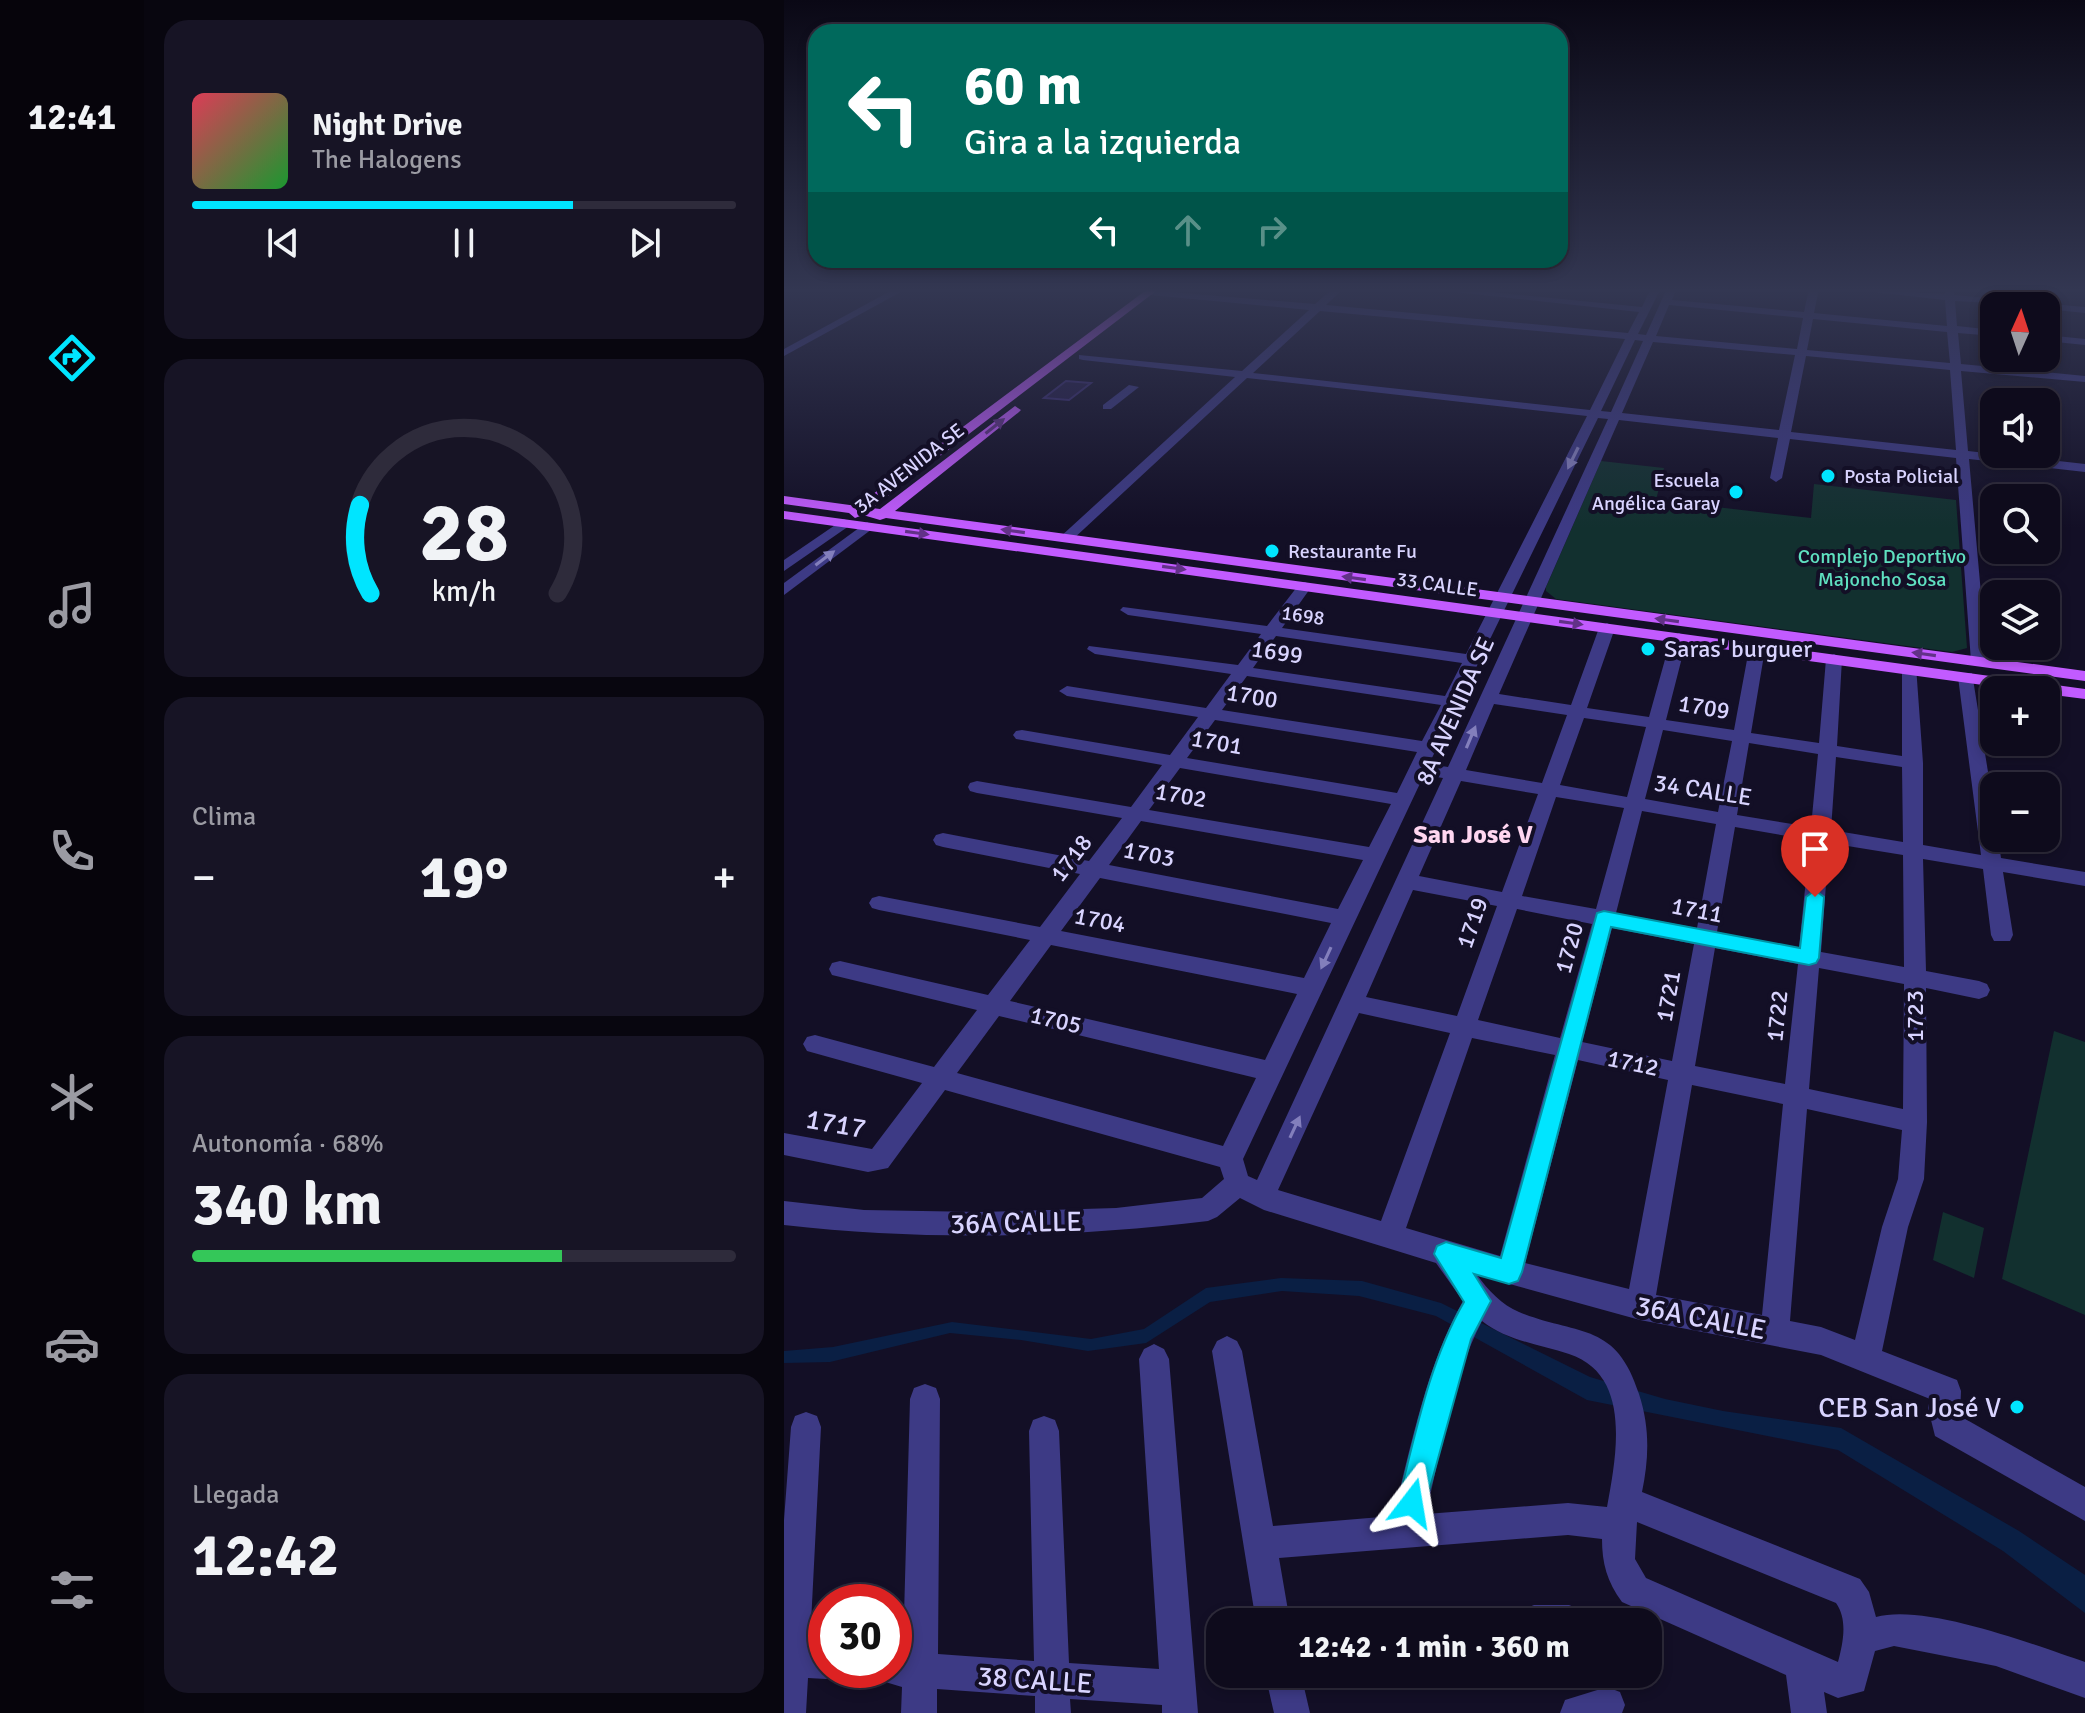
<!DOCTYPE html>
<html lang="es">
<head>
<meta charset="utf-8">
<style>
  :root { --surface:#0e0b1c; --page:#171425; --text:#f1f3f6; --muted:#9b9ba3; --line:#2e2b3b; --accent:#00e5ff }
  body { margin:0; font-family:Signika,sans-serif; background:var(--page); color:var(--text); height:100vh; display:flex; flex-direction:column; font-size:30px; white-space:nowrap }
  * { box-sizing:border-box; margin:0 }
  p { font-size:26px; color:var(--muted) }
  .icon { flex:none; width:44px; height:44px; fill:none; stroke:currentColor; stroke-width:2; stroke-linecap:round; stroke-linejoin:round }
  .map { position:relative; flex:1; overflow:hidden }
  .panel { display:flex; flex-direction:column; gap:20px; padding:20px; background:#08060f; width:640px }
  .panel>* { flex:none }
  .banner { position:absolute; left:24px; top:24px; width:760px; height:244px; border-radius:24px; box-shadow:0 4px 12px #0003,0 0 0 2px var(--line); background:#00695c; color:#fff; overflow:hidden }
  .needle { width:52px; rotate:3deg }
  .controls { position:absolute; left:1196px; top:292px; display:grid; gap:16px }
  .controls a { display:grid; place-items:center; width:80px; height:80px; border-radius:16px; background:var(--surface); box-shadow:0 4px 12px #0003,0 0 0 2px var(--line); font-size:40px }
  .speed { position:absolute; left:24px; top:1584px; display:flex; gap:16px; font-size:40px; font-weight:700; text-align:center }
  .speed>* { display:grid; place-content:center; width:104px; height:104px; border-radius:50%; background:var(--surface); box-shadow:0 4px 12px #0003,0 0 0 2px var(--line); line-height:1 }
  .speed .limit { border:12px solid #d22; background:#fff; color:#111 }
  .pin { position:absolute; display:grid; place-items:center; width:68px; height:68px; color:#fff; margin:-82px -34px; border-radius:50% 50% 50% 0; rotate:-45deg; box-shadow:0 0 8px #0007 }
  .pin .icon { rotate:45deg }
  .me { position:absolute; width:88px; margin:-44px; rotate:14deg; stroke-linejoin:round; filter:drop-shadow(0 0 6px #0008) }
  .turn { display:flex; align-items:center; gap:28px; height:168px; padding:0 24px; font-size:36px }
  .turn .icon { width:104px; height:104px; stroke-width:2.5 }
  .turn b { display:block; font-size:56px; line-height:68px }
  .lanes { display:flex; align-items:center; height:76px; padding:0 24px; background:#0003; justify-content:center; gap:40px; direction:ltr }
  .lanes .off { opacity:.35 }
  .big { font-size:60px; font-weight:800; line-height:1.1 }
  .panel .widget { flex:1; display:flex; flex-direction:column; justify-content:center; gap:12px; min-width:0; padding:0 28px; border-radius:24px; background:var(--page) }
  .panel .dial { align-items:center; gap:0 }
  .dial svg { height:208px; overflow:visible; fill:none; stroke:var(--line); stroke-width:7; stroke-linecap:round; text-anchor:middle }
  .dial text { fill:var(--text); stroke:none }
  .song { display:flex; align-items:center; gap:24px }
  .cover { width:96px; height:96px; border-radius:12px; background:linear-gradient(135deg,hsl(350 70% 55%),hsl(130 70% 35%)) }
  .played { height:8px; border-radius:4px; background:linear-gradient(90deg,var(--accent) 70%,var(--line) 70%) }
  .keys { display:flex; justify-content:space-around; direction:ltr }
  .heat { display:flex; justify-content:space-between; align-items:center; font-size:44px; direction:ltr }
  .charge { height:12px; border-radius:6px; background:linear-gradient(90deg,#34c759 68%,var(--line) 0) }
  .trip { position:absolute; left:422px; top:1608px; width:456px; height:80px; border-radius:24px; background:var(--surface); box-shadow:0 4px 12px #0003,0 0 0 2px var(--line); font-weight:800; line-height:80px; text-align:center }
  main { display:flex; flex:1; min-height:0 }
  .menu { display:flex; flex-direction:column; width:144px; justify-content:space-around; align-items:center; background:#06040b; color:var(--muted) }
  .menu .icon { width:56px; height:56px }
  .menu .current { color:var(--accent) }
  .menu b { font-size:36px; color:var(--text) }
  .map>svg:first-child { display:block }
  .green { fill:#12302f }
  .water { fill:#0a1f44 }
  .building { fill:#241b47; stroke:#3b2d73; stroke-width:2 }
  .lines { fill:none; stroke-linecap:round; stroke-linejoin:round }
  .minor { fill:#3d3a85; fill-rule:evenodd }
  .major { fill:#c25bff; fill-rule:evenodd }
  .oneway { fill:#623188 }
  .oneway2 { fill:#837fbc }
  .route { fill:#00e5ff; stroke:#0095a6; stroke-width:2 }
  .poi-dot { fill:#00e5ff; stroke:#130f26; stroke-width:3 }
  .labels { text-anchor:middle; stroke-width:8; stroke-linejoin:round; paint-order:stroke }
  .far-street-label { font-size:20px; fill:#d9d4ff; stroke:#130f26 }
  .far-poi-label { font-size:20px; fill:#d9d4ff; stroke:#130f26; text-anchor:start }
  .far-park-label { font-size:20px; fill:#5fe0c0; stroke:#130f26 }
  .poi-label { font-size:24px; fill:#d9d4ff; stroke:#130f26; text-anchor:start }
  .street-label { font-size:24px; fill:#d9d4ff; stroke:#130f26 }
  .neighbourhood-label { font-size:26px; font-weight:bold; fill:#ffd6f0; stroke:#130f26 }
  .near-street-label { font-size:28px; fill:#d9d4ff; stroke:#130f26 }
  .near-poi-label { font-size:28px; fill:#d9d4ff; stroke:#130f26; text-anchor:end }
</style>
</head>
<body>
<main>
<nav class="menu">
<b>12:41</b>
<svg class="icon current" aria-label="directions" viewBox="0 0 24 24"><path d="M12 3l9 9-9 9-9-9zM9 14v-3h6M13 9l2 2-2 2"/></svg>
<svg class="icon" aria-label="music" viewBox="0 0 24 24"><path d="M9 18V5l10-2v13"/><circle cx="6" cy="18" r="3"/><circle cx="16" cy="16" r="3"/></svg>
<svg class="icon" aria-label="phone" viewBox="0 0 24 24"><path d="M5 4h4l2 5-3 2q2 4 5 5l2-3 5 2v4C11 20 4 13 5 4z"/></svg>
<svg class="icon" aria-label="climate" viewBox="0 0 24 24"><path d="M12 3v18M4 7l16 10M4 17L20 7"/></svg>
<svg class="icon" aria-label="car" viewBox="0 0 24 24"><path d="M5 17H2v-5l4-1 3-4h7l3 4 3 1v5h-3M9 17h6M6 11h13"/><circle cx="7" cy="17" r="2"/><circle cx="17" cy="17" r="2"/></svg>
<svg class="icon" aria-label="filters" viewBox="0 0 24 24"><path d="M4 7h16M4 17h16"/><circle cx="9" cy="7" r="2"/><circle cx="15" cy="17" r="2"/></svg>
</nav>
<section class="panel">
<div class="widget">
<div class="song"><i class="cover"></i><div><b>Night Drive</b><p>The Halogens</p></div></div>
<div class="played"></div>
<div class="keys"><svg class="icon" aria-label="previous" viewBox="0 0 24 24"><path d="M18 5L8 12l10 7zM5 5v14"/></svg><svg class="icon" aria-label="pause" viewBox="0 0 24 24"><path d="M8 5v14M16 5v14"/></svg><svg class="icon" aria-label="next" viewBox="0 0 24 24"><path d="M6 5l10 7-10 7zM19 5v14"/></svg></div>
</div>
<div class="widget dial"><svg viewBox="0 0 100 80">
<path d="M14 69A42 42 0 1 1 86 69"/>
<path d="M14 69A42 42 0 0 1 10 35" stroke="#00e5ff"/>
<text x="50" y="56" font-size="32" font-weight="700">28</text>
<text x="50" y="72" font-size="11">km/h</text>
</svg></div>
<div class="widget"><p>Clima</p>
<div class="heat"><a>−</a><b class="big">19°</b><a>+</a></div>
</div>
<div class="widget"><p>Autonomía · 68%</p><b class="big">340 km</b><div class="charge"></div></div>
<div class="widget"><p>Llegada</p><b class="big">12:42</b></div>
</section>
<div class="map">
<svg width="1301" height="1713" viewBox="0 0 1301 1713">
  <rect width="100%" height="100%" fill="#130f26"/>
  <g class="green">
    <polygon points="817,461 880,468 872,500 1027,518 1030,484 1172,500 1183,648 1168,652 772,599 762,591 762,587"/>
    <polygon points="1270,1031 1301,1042 1301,1315 1218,1279"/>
    <polygon points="1159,1212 1200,1228 1190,1278 1149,1260"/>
  </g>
  <polygon class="water" points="497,1278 578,1281 657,1303 806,1377 881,1399 939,1411 1057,1428 1235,1531 1301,1575 1301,1613 1219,1551 1054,1450 803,1400 652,1316 575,1296 498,1291 426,1302 362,1343 304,1351 237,1340 166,1333 46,1362 0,1363 0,1351 49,1347 168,1322 307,1339 360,1329 422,1288"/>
  <polygon class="building" points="282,381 307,383 285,400 260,398"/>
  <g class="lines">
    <g class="minor">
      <polygon points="112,288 124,288 0,356 0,349"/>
      <path d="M550,288H560L542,305L844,333L855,312L634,288H666L858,307L867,288H877L854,334L862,335L883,288H893L888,300L1020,312L1025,288H1035L1030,313L1163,326L1161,300L1052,288L1161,294L1160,288H1170V295L1301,307V313L1262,309V306L1171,301L1173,326L1210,330V336L1174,333L1177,364L1301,376V382L1177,371L1184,451L1301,464V472L1185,459L1203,661L1201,664L1195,666L1187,661L1172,458L1006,439L998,478L992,482L986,478L994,438L835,420L715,694L787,705L815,628L823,623L831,628L803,708L865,717L887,638L895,633L903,638L882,720L950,730L965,649L973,644L981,649L967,733L1035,743L1042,659L1050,654L1058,659L1053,746L1118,756V670L1120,666H1132L1139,763V845L1197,855L1174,677L1176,673H1188L1210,809V838H1214L1217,858L1301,872V886L1219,872L1229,935L1226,941H1210L1207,935L1199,869L1139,859L1142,971L1195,981L1203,984L1206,990L1203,996L1195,999L1142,988L1143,1122L1140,1179L1124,1227L1098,1351L1173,1380L1177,1391L1176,1416L1301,1487V1521L1151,1436L1144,1408L1146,1399L1037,1355L856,1320L693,1275C704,1290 718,1305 735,1312C794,1336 832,1321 855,1394C866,1428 865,1458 858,1492L1076,1579L1085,1592L1092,1617C1141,1603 1251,1645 1301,1662V1698L1212,1666L1110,1646L1091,1651L1080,1691L1054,1698L1040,1692L1043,1713H1007L1002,1675L838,1602C823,1582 818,1563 818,1539L784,1535L495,1558L506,1622H472L428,1351L433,1341L443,1336L453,1341L458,1351L489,1526L609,1516C628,1444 642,1366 679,1301L652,1263L480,1210L456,1198L433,1217L424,1221C283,1238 141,1241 0,1225V1201L80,1210L196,1212L332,1208L418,1198L440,1179L436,1167L161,1090L104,1168L84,1172L0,1155V1133L88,1149L138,1083L23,1051L19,1044L23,1037L31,1035L150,1067L193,1010L48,975L45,969L48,963L56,961L204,995L246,940L95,910L88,908L85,903L88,898L95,896L256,927L296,874L159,847L152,845L149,840L152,835L159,833L305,861L338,818L193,793L186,791L184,787L186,783L193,781L347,807L378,765L238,740L232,739L229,735L232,731L238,730L386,755L414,717L283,696L275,691L283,686L422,708L447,674L311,654L303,649L305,646L454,665L477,634L344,615L336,610L339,607L483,626L516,583L521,582L528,586L498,628L682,654L803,416L463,378L287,541H277L275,538L451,377L299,360L295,359V355L458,371L525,310L366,295L363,290L531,304ZM885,305L1019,318L1013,349L872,336ZM536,311L841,339L806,410L469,373ZM1029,319L1163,332L1166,363L1023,350ZM851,340L859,341L827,412L817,411ZM869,342L1011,355L995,430L838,413ZM1022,356L1166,370L1172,450L1007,432ZM814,418L824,419L664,767L645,764ZM492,636L678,663L661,696L469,668ZM463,676L657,705L638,741L438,710ZM710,704L783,715L758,783L682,770ZM800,718L862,727L843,797L776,785ZM431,720L633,752L613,793L403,758ZM879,730L948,741L934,812L861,799ZM965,743L1034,754L1027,827L953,815ZM1052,757L1118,767L1119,842L1047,830ZM396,768L607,804L585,847L365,810ZM640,775L659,778L473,1180L464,1176L459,1159ZM677,781L754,794L718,892L635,876ZM772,797L840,808L812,909L738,896ZM858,811L932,824L913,928L832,913ZM357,821L579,860L554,909L325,865ZM951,827L1026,840L1015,948L933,932ZM1045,843L1119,855L1120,967L1037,952ZM316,878L547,923L520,978L277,931ZM629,890L713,906L673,1016L582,997ZM733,909L808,924L776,1038L694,1020ZM828,928L910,944L888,1061L798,1042ZM267,945L513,994L481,1060L226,1001ZM931,948L1014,964L1001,1084L911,1066ZM1035,968L1120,984L1119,1109L1025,1089ZM575,1013L666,1033L597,1221L494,1190ZM215,1016L472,1078L439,1146L173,1073ZM688,1038L771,1055L716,1256L622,1228ZM794,1060L884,1080L845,1289L741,1263ZM908,1085L999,1104L978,1315L872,1295ZM1023,1109L1118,1130L1114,1179L1098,1227L1071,1340L1037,1327L1006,1321ZM698,1321C723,1341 755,1344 785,1354C849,1375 832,1457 823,1507L784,1503L642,1514C657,1450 668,1379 698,1321ZM853,1522L1052,1603C1064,1620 1059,1643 1054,1662L862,1578L851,1559Z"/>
      <polygon points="1262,335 1301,339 1301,345 1262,341"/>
      <polygon points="345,385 355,387 327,409 319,409 319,405"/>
      <polygon points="60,519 67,523 65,526 0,571 0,560"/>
      <polygon points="83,522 90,526 88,529 0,595 0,583"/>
      <polygon points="370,1344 380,1349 385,1359 414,1713 378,1713 378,1705 286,1699 287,1713 251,1713 251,1696 153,1689 153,1713 117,1713 118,1687 98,1681 93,1670 110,1670 110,1651 119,1652 126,1399 130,1388 141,1384 152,1388 156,1399 154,1654 250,1661 245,1431 249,1420 260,1416 271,1420 275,1431 285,1663 375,1669 355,1359 360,1349"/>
      <polygon points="22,1412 33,1416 37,1427 26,1643 42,1645 42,1670 56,1670 54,1674 42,1679 24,1678 22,1713 0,1713 0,1520 7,1427 11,1416"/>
      <polygon points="750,1605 785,1605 797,1610 802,1622 733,1622 738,1610"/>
      <polygon points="481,1674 517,1674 526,1713 490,1713"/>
      <polygon points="823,1687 836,1692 841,1705 838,1713 776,1713 781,1700"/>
    </g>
    <g class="major">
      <polygon points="365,288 376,288 88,508 96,509 231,406 237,410 235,412 111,511 1301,671 1301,681 102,518 96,520 79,515 71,518 65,513 0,504 0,496 73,506"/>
      <polygon points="0,511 1301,689 1301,699 1262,694 1262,690 1235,690 0,519"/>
    </g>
  </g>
  <defs><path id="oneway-solid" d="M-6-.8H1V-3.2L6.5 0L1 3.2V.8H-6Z" transform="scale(2)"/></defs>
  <g class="oneway">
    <use href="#oneway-solid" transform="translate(211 426) rotate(-38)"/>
    <use href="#oneway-solid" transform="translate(229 531) rotate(-172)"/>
    <use href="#oneway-solid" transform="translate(133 533) rotate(8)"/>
    <use href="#oneway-solid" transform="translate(390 568) rotate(8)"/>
    <use href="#oneway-solid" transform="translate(570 578) rotate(-172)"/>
    <use href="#oneway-solid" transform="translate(883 620) rotate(-172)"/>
    <use href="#oneway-solid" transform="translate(787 623) rotate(8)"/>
    <use href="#oneway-solid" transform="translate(1140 654) rotate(-172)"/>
  </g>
  <g class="oneway2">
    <use href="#oneway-solid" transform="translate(789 458) rotate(116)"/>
    <use href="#oneway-solid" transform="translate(41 558) rotate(-37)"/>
    <use href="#oneway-solid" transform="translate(687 737) rotate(-67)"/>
    <use href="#oneway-solid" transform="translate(542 958) rotate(115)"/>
    <use href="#oneway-solid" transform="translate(511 1127) rotate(-65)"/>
  </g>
  <linearGradient id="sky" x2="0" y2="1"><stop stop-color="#0a0815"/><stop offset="0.55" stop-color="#333752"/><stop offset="1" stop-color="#333752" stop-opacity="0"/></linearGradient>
  <rect width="1301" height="528" fill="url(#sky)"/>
  <path class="route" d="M1031,890L1040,897L1035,958L1032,963L1025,965L827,927L738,1272L734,1281L725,1284L690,1274L707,1301L687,1339L639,1513L628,1518L618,1513L614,1503C631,1436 645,1362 680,1302L650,1254L653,1246L662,1242L717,1258L813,913L820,911L1016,948L1022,897Z"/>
  <g class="poi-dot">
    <circle cx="1044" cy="476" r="8"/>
    <circle cx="952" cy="492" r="8"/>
    <circle cx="488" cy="551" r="8"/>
    <circle cx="864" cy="649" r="8"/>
    <circle cx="1233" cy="1407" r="8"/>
  </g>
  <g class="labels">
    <g class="far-street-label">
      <text transform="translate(125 468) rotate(-38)" y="7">3A AVENIDA SE</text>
      <text transform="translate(653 584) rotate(8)" y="7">33 CALLE</text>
      <text transform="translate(519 615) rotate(8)" y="7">1698</text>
    </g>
    <g class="far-poi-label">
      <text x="1060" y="483">Posta Policial</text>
      <text x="936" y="487" text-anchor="end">Escuela<tspan x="936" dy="23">Angélica Garay</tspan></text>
      <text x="504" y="558">Restaurante Fu</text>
    </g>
    <g class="far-park-label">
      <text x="1098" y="563">Complejo Deportivo<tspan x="1098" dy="23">Majoncho Sosa</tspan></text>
    </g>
    <g class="poi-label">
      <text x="880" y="657">Saras' burguer</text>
    </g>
    <g class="street-label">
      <text transform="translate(493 652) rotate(8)" y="8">1699</text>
      <text transform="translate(468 696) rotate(9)" y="8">1700</text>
      <text transform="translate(920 707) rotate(9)" y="8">1709</text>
      <text transform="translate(671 711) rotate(-66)" y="8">8A AVENIDA SE</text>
      <text transform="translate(433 742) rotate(10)" y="8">1701</text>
      <text transform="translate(919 790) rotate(9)" y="8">34 CALLE</text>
      <text transform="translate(397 795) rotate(10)" y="8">1702</text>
      <text transform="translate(365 854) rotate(11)" y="8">1703</text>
      <text transform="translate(287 858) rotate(-53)" y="8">1718</text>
      <text transform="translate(913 910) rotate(11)" y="8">1711</text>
      <text transform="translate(316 920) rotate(11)" y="8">1704</text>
      <text transform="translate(688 923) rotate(-71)" y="8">1719</text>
      <text transform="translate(785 948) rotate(-75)" y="8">1720</text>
      <text transform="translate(884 996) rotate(-80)" y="8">1721</text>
      <text transform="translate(993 1016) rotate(-84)" y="8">1722</text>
      <text transform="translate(1131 1016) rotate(-90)" y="8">1723</text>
      <text transform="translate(272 1020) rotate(13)" y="8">1705</text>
      <text transform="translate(849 1063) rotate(12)" y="8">1712</text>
    </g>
    <g class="neighbourhood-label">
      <text x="689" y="843">San José V</text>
    </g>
    <g class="near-street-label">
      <text transform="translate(52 1123) rotate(10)" y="10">1717</text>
      <text transform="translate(232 1222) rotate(-1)" y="10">36A CALLE</text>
      <text transform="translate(917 1317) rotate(11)" y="10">36A CALLE</text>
      <text transform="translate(251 1679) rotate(4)" y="10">38 CALLE</text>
    </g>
    <g class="near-poi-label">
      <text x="1217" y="1417">CEB San José V</text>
    </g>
  </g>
</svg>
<div class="controls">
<a><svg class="needle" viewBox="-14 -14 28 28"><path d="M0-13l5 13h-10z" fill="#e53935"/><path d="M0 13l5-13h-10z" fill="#9b9ba3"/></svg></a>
<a><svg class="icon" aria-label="sound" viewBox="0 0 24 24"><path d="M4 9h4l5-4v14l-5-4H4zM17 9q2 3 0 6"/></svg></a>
<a><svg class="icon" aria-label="search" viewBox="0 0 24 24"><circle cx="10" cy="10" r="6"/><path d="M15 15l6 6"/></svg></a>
<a><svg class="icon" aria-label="layers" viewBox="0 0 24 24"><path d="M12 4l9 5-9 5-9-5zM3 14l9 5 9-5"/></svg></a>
<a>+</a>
<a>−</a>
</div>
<div class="speed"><div class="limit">30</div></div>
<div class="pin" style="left:1031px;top:897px;background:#d93025"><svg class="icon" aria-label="arrive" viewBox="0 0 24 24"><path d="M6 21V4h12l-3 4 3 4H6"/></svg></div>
<svg class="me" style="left:628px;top:1503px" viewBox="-20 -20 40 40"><path d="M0-17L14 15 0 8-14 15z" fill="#00e5ff" stroke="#fff" stroke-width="4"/></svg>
<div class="trip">12:42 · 1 min · 360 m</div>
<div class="banner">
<div class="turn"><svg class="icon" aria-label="left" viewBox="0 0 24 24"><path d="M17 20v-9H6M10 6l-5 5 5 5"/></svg><div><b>60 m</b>Gira a la izquierda</div></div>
<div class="lanes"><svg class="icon" aria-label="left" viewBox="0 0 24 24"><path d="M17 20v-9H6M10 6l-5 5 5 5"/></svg><svg class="icon off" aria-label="ahead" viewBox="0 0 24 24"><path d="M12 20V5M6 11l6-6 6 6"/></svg><svg class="icon off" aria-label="right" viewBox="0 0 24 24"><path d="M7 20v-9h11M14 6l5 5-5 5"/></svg></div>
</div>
</div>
</main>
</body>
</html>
